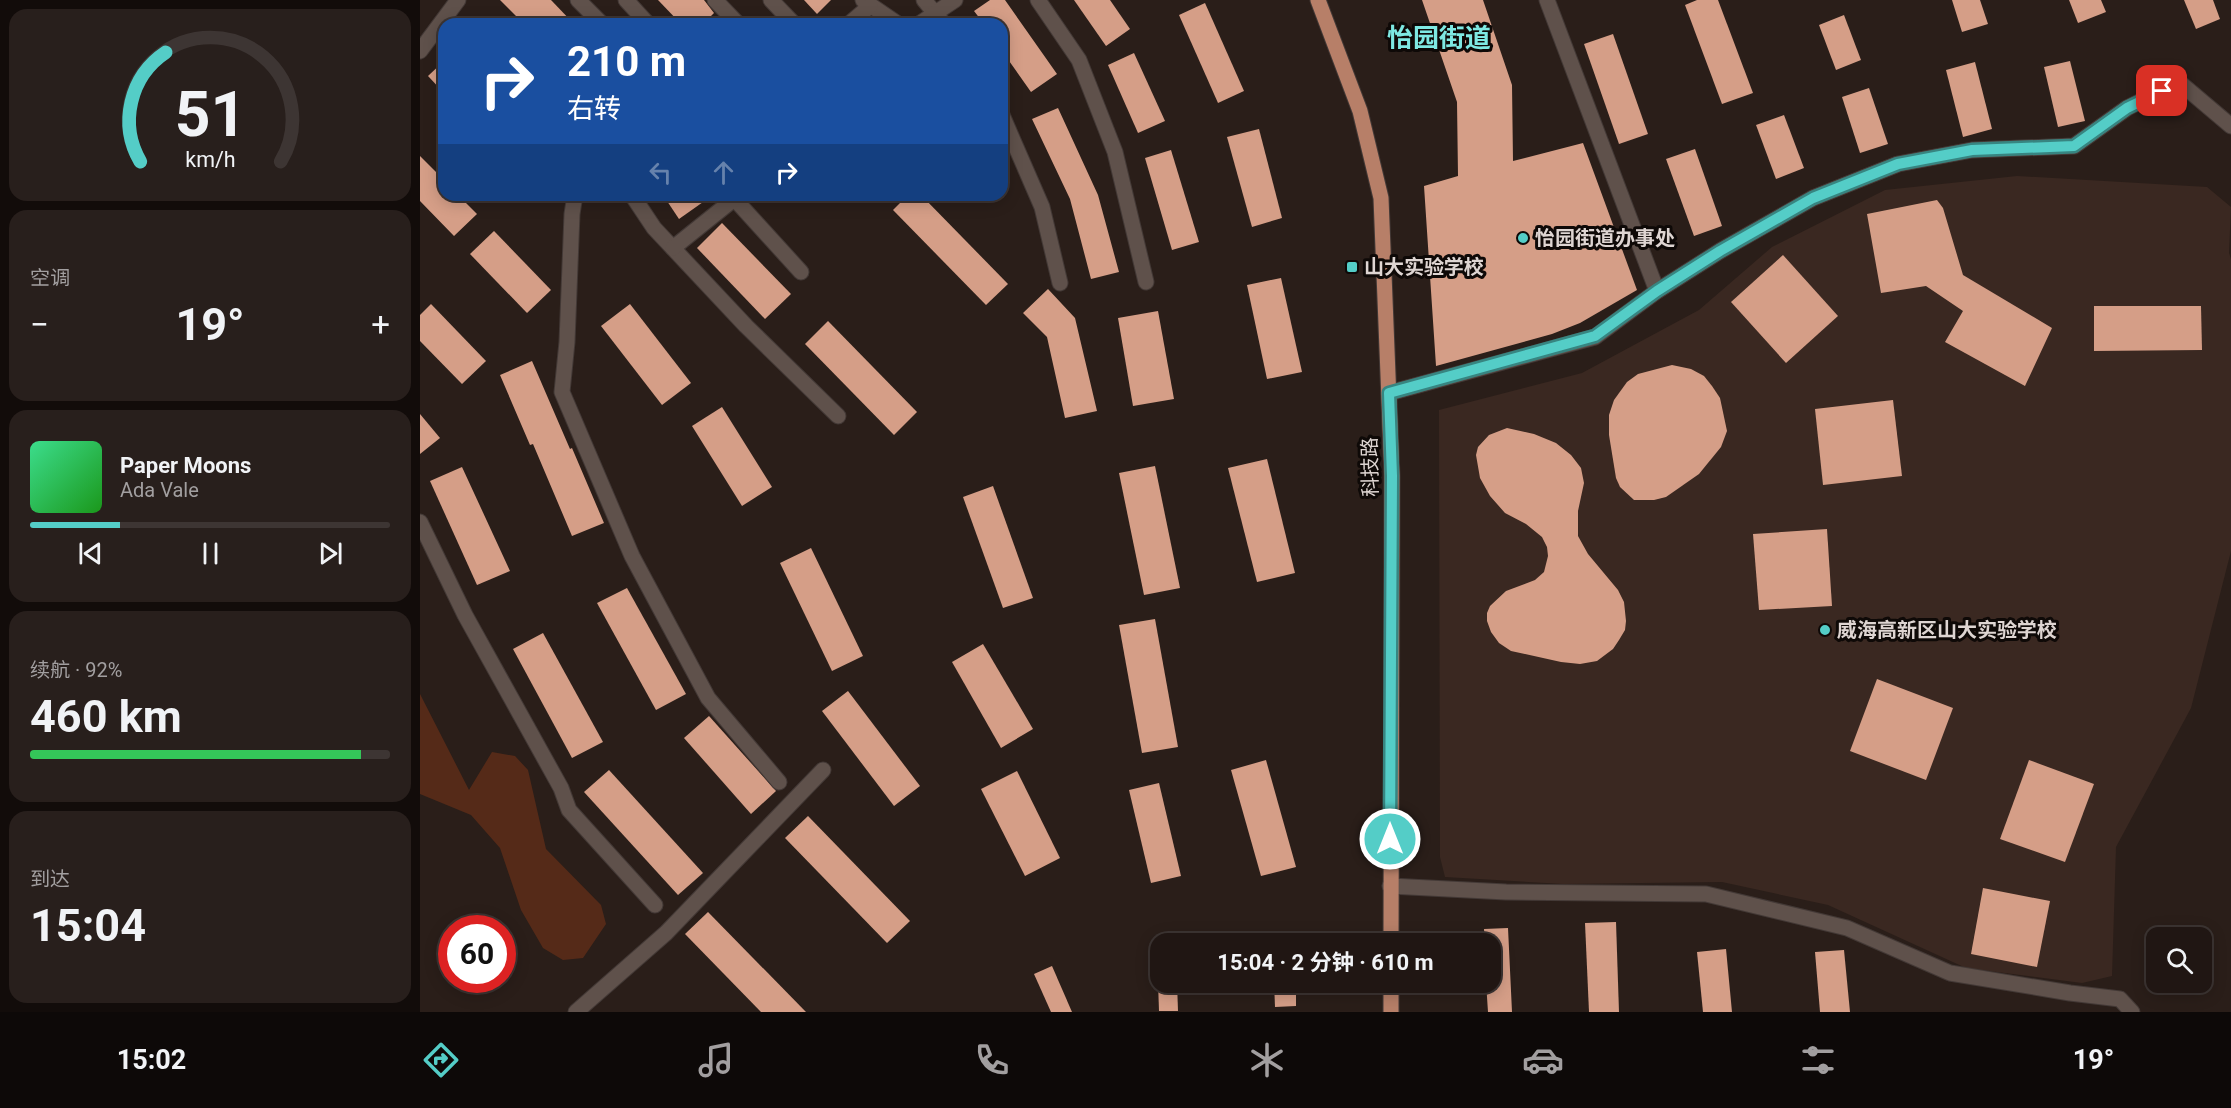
<!DOCTYPE html>
<html lang="zh">
<head>
<meta charset="utf-8">
<style>
  :root { --surface:#201613; --page:#281f1c; --text:#f1f3f6; --muted:#a29fa0; --line:#3d3533; --accent:#54cdc7 }
  body { margin:0; font-family:Roboto,"Noto Sans SC",sans-serif; background:var(--page); color:var(--text); height:100vh; display:flex; flex-direction:column; font-size:22px; white-space:nowrap }
  * { box-sizing:border-box; margin:0 }
  p { font-size:20px; color:var(--muted) }
  .icon { flex:none; width:33px; height:33px; fill:none; stroke:currentColor; stroke-width:2; stroke-linecap:round; stroke-linejoin:round }
  .map { position:relative; flex:1; overflow:hidden }
  .side { display:flex; flex-direction:column; gap:9px; padding:9px; background:#120c0a; width:420px }
  .side>* { flex:none }
  .top-card { position:absolute; left:18px; top:18px; width:570px; height:183px; border-radius:18px; box-shadow:0 3px 15px #0003,0 0 0 2px var(--line); background:#1a4fa0; color:#fff; overflow:hidden }
  .buttons { position:absolute; left:1726px; top:927px; display:grid; gap:12px }
  .buttons a { display:grid; place-items:center; width:66px; height:66px; border-radius:12px; background:var(--surface); box-shadow:0 3px 15px #0003,0 0 0 2px var(--line); font-size:30px }
  .speed { position:absolute; left:18px; top:915px; display:flex; gap:12px; font-size:30px; font-weight:700; text-align:center }
  .speed>* { display:grid; place-content:center; width:78px; height:78px; border-radius:50%; background:var(--surface); box-shadow:0 3px 15px #0003,0 0 0 2px var(--line); line-height:1 }
  .speed .limit { border:9px solid #d22; background:#fff; color:#111 }
  .pin { position:absolute; display:grid; place-items:center; width:51px; height:51px; color:#fff; margin:-26px; border-radius:12px; box-shadow:0 3px 9px #0006 }
  .me { position:absolute; width:66px; margin:-33px; rotate:0deg; stroke-linejoin:round; filter:drop-shadow(0 0 4px #0008) }
  .turn { display:flex; align-items:center; gap:21px; height:126px; padding:0 30px; font-size:27px }
  .turn .icon { width:78px; height:78px; stroke-width:2.5 }
  .turn b { display:block; font-size:42px; line-height:51px }
  .lanes { display:flex; align-items:center; height:57px; padding:0 30px; background:#0003; justify-content:center; gap:30px; direction:ltr }
  .lanes .off { opacity:.35 }
  .big { font-size:45px; font-weight:700; line-height:1.1 }
  .side .tile { flex:1; display:flex; flex-direction:column; justify-content:center; gap:9px; min-width:0; padding:0 21px; border-radius:18px; background:var(--page) }
  .side .dial { align-items:center; gap:0 }
  .dial svg { height:156px; overflow:visible; fill:none; stroke:var(--line); stroke-width:7; stroke-linecap:round; text-anchor:middle }
  .dial text { fill:var(--text); stroke:none }
  .song { display:flex; align-items:center; gap:18px }
  .cover { width:72px; height:72px; border-radius:9px; background:linear-gradient(135deg,hsl(150 70% 55%),hsl(120 70% 35%)) }
  .played { height:6px; border-radius:3px; background:linear-gradient(90deg,var(--accent) 25%,var(--line) 25%) }
  .keys { display:flex; justify-content:space-around; direction:ltr }
  .heat { display:flex; justify-content:space-between; align-items:center; font-size:33px; direction:ltr }
  .charge { height:9px; border-radius:4px; background:linear-gradient(90deg,#34c759 92%,var(--line) 0) }
  .trip { position:absolute; left:730px; top:933px; width:351px; height:60px; border-radius:18px; background:var(--surface); box-shadow:0 3px 15px #0003,0 0 0 2px var(--line); font-weight:700; line-height:60px; text-align:center }
  .menu { display:flex; height:96px; justify-content:space-around; align-items:center; background:#0d0908; color:var(--muted) }
  .menu .icon { width:42px; height:42px }
  .menu .active { color:var(--accent) }
  .menu b { font-size:27px; color:var(--text) }
  main { display:flex; flex:1; min-height:0 }
  .map>svg:first-child { display:block }
  .built { fill:#3a2821 }
  .green { fill:#552a18 }
  .building { fill:#d59e87 }
  .lines { fill:none; stroke-linecap:round; stroke-linejoin:round }
  .minor-casing { stroke:#433936; stroke-width:17 }
  .major-casing { stroke:#433936; stroke-width:17 }
  .minor { stroke:#5f514b; stroke-width:15 }
  .major { stroke:#b77f68; stroke-width:15 }
  .route-casing { stroke:#378581; stroke-width:15 }
  .route { stroke:#54cdc7; stroke-width:10 }
  .poi-dot { fill:#54cdc7; stroke:#0e0907; stroke-width:2 }
  .labels { text-anchor:middle; stroke-width:6; stroke-linejoin:round; paint-order:stroke }
  .poi-label { font-size:20px; font-weight:bold; fill:#ded5d2; stroke:#0e0907; text-anchor:start }
  .street-label { font-size:20px; fill:#ded5d2; stroke:#0e0907 }
  .district-label { font-size:26px; font-weight:bold; fill:#7ee9e3; stroke:#0e0907 }
</style>
</head>
<body>
<main>
<section class="side">
<div class="tile dial"><svg viewBox="0 0 100 80">
<path d="M14 69A42 42 0 1 1 86 69"/>
<path d="M14 69A42 42 0 0 1 27 13" stroke="#54cdc7"/>
<text x="50" y="56" font-size="32" font-weight="700">51</text>
<text x="50" y="72" font-size="11">km/h</text>
</svg></div>
<div class="tile"><p>空调</p>
<div class="heat"><a>−</a><b class="big">19°</b><a>+</a></div>
</div>
<div class="tile">
<div class="song"><i class="cover"></i><div><b>Paper Moons</b><p>Ada Vale</p></div></div>
<div class="played"></div>
<div class="keys"><svg class="icon" aria-label="previous" viewBox="0 0 24 24"><path d="M18 5L8 12l10 7zM5 5v14"/></svg><svg class="icon" aria-label="pause" viewBox="0 0 24 24"><path d="M8 5v14M16 5v14"/></svg><svg class="icon" aria-label="next" viewBox="0 0 24 24"><path d="M6 5l10 7-10 7zM19 5v14"/></svg></div>
</div>
<div class="tile"><p>续航 · 92%</p><b class="big">460 km</b><div class="charge"></div></div>
<div class="tile"><p>到达</p><b class="big">15:04</b></div>
</section>
<div class="map">
<svg width="1811" height="1012" viewBox="0 0 1811 1012">
  <rect width="100%" height="100%" fill="#2a1e19"/>
  <polygon class="built" points="1597,176 1787,187 1811,207 1809,253 1811,259 1811,551 1771,708 1696,847 1692,976 1662,983 1546,968 1408,905 1302,882 1143,884 1025,877 1020,857 1019,410 1162,373 1279,310 1352,247 1465,190"/>
  <polygon class="green" points="0,694 49,790 72,752 95,756 108,770 126,849 181,905 186,924 163,958 143,960 123,948 101,910 80,848 51,815 0,794"/>
  <g class="building">
    <polygon points="80,0 131,0 154,24 104,24"/>
    <polygon points="238,0 284,0 294,13 283,24 261,24"/>
    <polygon points="384,0 411,0 397,14"/>
    <polygon points="570,0 585,0 637,74 611,92 582,51 582,24 564,24 554,11"/>
    <polygon points="654,0 690,0 710,29 686,46"/>
    <polygon points="1002,0 1063,0 1092,85 1093,161 1163,143 1217,290 1160,323 1132,334 1016,366 1004,186 1038,176 1037,102"/>
    <polygon points="1277,0 1298,0 1333,93 1302,104 1265,5"/>
    <polygon points="1532,0 1560,0 1568,24 1542,32"/>
    <polygon points="1649,0 1681,0 1686,12 1658,23"/>
    <polygon points="1764,0 1793,0 1800,19 1776,29"/>
    <polygon points="785,3 824,91 798,103 759,15"/>
    <polygon points="1424,15 1441,60 1416,70 1399,25"/>
    <polygon points="1193,34 1228,134 1199,144 1164,44"/>
    <polygon points="714,53 745,121 718,133 688,65"/>
    <polygon points="24,61 24,93 8,76"/>
    <polygon points="1650,61 1665,121 1638,127 1624,67"/>
    <polygon points="1555,62 1572,129 1543,137 1526,70"/>
    <polygon points="1449,88 1468,144 1440,153 1422,97"/>
    <polygon points="638,108 678,195 699,272 671,279 650,199 612,119"/>
    <polygon points="1364,115 1384,168 1356,179 1336,125"/>
    <polygon points="839,129 862,218 832,227 807,137"/>
    <polygon points="1275,149 1302,226 1274,236 1246,159"/>
    <polygon points="751,150 779,242 752,250 725,158"/>
    <polygon points="0,156 24,180 24,195 38,195 57,214 34,236 0,201"/>
    <polygon points="243,195 293,195 259,219"/>
    <polygon points="488,195 501,195 588,284 566,305 473,210"/>
    <polygon points="1517,200 1523,208 1543,275 1632,328 1605,386 1525,342 1543,311 1506,286 1461,293 1447,214"/>
    <polygon points="302,223 371,294 345,319 277,248"/>
    <polygon points="74,231 131,290 107,313 50,254"/>
    <polygon points="1363,255 1418,316 1366,363 1311,302"/>
    <polygon points="861,278 882,372 847,379 827,285"/>
    <polygon points="628,289 655,318 677,411 645,418 627,337 603,313"/>
    <polygon points="11,304 66,361 42,384 0,341 0,315"/>
    <polygon points="210,304 271,383 242,405 181,326"/>
    <polygon points="1674,306 1781,306 1782,350 1674,351"/>
    <polygon points="738,311 754,399 713,406 698,318"/>
    <polygon points="408,321 497,412 474,435 385,344"/>
    <polygon points="112,361 150,449 152,448 184,523 152,536 113,444 110,445 80,375"/>
    <polygon points="1252,365 1271,369 1284,376 1292,386 1300,398 1307,431 1301,447 1279,474 1246,497 1234,500 1214,500 1200,487 1196,478 1189,435 1189,415 1194,400 1207,382 1218,374"/>
    <polygon points="1473,400 1482,476 1403,485 1395,409"/>
    <polygon points="302,407 352,487 322,506 272,426"/>
    <polygon points="0,414 20,438 0,454"/>
    <polygon points="1087,428 1114,434 1136,443 1151,455 1161,468 1164,483 1158,511 1158,536 1168,554 1198,590 1204,602 1206,621 1205,630 1199,640 1193,649 1177,661 1160,664 1141,662 1091,651 1079,643 1071,632 1067,621 1067,613 1070,606 1086,591 1115,580 1124,572 1128,556 1127,547 1122,537 1106,524 1085,513 1070,496 1060,478 1056,455 1058,447 1069,435"/>
    <polygon points="847,459 875,573 837,582 808,468"/>
    <polygon points="735,466 760,588 724,595 699,473"/>
    <polygon points="42,467 90,571 57,585 10,481"/>
    <polygon points="573,486 613,598 583,608 543,497"/>
    <polygon points="1407,529 1412,606 1339,610 1333,534"/>
    <polygon points="391,548 443,656 412,671 360,563"/>
    <polygon points="207,588 266,694 236,710 177,603"/>
    <polygon points="735,619 758,747 722,753 699,625"/>
    <polygon points="123,633 183,742 152,758 93,649"/>
    <polygon points="563,644 613,729 581,748 532,662"/>
    <polygon points="1457,679 1533,708 1506,780 1430,751"/>
    <polygon points="428,691 500,786 474,806 402,711"/>
    <polygon points="289,716 356,791 331,814 264,738"/>
    <polygon points="846,760 876,867 841,876 811,770"/>
    <polygon points="1609,760 1674,784 1645,862 1580,839"/>
    <polygon points="189,770 283,873 258,895 164,792"/>
    <polygon points="597,771 640,858 605,876 561,789"/>
    <polygon points="739,783 761,876 731,883 709,790"/>
    <polygon points="388,816 490,921 467,943 365,838"/>
    <polygon points="1563,888 1630,901 1617,967 1551,954"/>
    <polygon points="288,912 386,1012 341,1012 265,934"/>
    <polygon points="1196,922 1199,1012 1169,1012 1165,923"/>
    <polygon points="1088,928 1092,1012 1068,1012 1066,982 1071,982 1071,944 1065,944 1064,929"/>
    <polygon points="1306,949 1312,1012 1283,1012 1277,952"/>
    <polygon points="1424,950 1430,1012 1400,1012 1395,952"/>
    <polygon points="632,966 652,1012 631,1012 614,974"/>
    <polygon points="738,982 757,982 758,1011 739,1011"/>
    <polygon points="854,982 876,982 876,1006 855,1007"/>
  </g>
  <g class="lines">
    <g class="minor-casing">
      <g id="minor">
        <polyline points="158,0 182,24"/>
        <polyline points="206,0 228,24"/>
        <polyline points="295,0 318,24"/>
        <polyline points="351,0 374,24"/>
        <polyline points="443,0 478,24"/>
        <polyline points="504,0 524,24"/>
        <polyline points="618,0 659,60 695,152 726,282"/>
        <polyline points="1127,0 1237,291"/>
        <polyline points="429,24 450,6"/>
        <polyline points="499,24 535,0"/>
        <polyline points="0,51 38,0"/>
        <polyline points="582,115 622,207 640,283"/>
        <polyline points="155,195 152,214 147,342 142,392 212,556 288,698 359,782"/>
        <polyline points="212,195 234,228 326,326 418,416"/>
        <polyline points="311,195 381,272"/>
        <polyline points="253,248 314,199"/>
        <polyline points="969,393 1175,337 1237,291 1300,251 1393,198 1478,164 1552,150 1654,146 1707,108 1759,82 1811,126"/>
        <polyline points="0,522 45,615 141,788 149,810 235,905"/>
        <polyline points="970,886 1086,892 1286,894 1427,928 1530,973 1650,993 1700,999 1712,1012"/>
        <polyline points="156,1012 246,933 403,770"/>
      </g>
    </g>
    <g class="major-casing">
      <g id="major">
        <polyline points="898,0 940,111 961,198 972,476 971,944"/>
        <polyline points="971,982 971,1012"/>
      </g>
    </g>
    <use href="#minor" class="minor"/>
    <use href="#major" class="major"/>
  </g>
  <g class="lines">
    <g class="route-casing">
      <polyline id="route" points="970,839 972,476 969,393 1175,336 1237,291 1300,251 1393,198 1478,164 1552,150 1654,146 1707,108 1742,91"/>
    </g>
    <use href="#route" class="route"/>
  </g>
  <g class="poi-dot">
    <circle cx="1103" cy="238" r="6"/>
    <rect x="926" y="261" width="12" height="12" rx="3"/>
    <circle cx="1405" cy="630" r="6"/>
  </g>
  <g class="labels">
    <g class="poi-label">
      <text x="1115" y="245">怡园街道办事处</text>
      <text x="944" y="274">山大实验学校</text>
      <text x="1417" y="637">威海高新区山大实验学校</text>
    </g>
    <g class="street-label">
      <text transform="translate(950 467) rotate(-91)" y="7">科技路</text>
    </g>
    <g class="district-label">
      <text x="1019" y="47">怡园街道</text>
    </g>
  </g>
</svg>
<div class="buttons">
<a><svg class="icon" aria-label="search" viewBox="0 0 24 24"><circle cx="10" cy="10" r="6"/><path d="M15 15l6 6"/></svg></a>
</div>
<div class="speed"><div class="limit">60</div></div>
<div class="pin" style="left:1742px;top:91px;background:#d93025"><svg class="icon" aria-label="arrive" viewBox="0 0 24 24"><path d="M6 21V4h12l-3 4 3 4H6"/></svg></div>
<svg class="me" style="left:970px;top:839px" viewBox="-20 -20 40 40"><circle r="17" fill="#54cdc7" stroke="#fff" stroke-width="3"/><path d="M0-11L8 9 0 5-8 9z" fill="#fff"/></svg>
<div class="trip">15:04 · 2 分钟 · 610 m</div>
<div class="top-card">
<div class="turn"><svg class="icon" aria-label="right" viewBox="0 0 24 24"><path d="M7 20v-9h11M14 6l5 5-5 5"/></svg><div><b>210 m</b>右转</div></div>
<div class="lanes"><svg class="icon off" aria-label="left" viewBox="0 0 24 24"><path d="M17 20v-9H6M10 6l-5 5 5 5"/></svg><svg class="icon off" aria-label="ahead" viewBox="0 0 24 24"><path d="M12 20V5M6 11l6-6 6 6"/></svg><svg class="icon" aria-label="right" viewBox="0 0 24 24"><path d="M7 20v-9h11M14 6l5 5-5 5"/></svg></div>
</div>
</div>
</main>
<nav class="menu">
<b>15:02</b>
<svg class="icon active" aria-label="directions" viewBox="0 0 24 24"><path d="M12 3l9 9-9 9-9-9zM9 14v-3h6M13 9l2 2-2 2"/></svg>
<svg class="icon" aria-label="music" viewBox="0 0 24 24"><path d="M9 18V5l10-2v13"/><circle cx="6" cy="18" r="3"/><circle cx="16" cy="16" r="3"/></svg>
<svg class="icon" aria-label="phone" viewBox="0 0 24 24"><path d="M5 4h4l2 5-3 2q2 4 5 5l2-3 5 2v4C11 20 4 13 5 4z"/></svg>
<svg class="icon" aria-label="climate" viewBox="0 0 24 24"><path d="M12 3v18M4 7l16 10M4 17L20 7"/></svg>
<svg class="icon" aria-label="car" viewBox="0 0 24 24"><path d="M5 17H2v-5l4-1 3-4h7l3 4 3 1v5h-3M9 17h6M6 11h13"/><circle cx="7" cy="17" r="2"/><circle cx="17" cy="17" r="2"/></svg>
<svg class="icon" aria-label="filters" viewBox="0 0 24 24"><path d="M4 7h16M4 17h16"/><circle cx="9" cy="7" r="2"/><circle cx="15" cy="17" r="2"/></svg>
<b>19°</b>
</nav>
</body>
</html>
